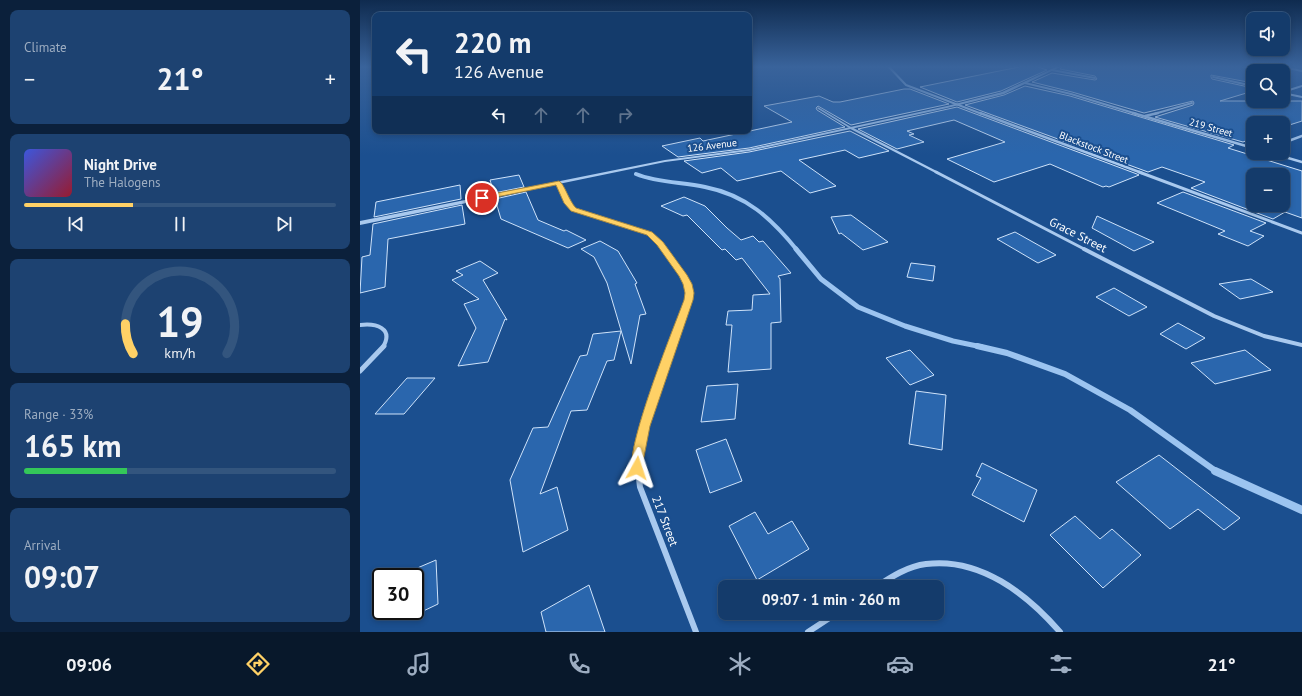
<!DOCTYPE html>
<html lang="en">
<head>
<meta charset="utf-8">
<style>
  :root { --surface:#143b6b; --page:#1d4271; --text:#f1f3f6; --muted:#9dadc1; --line:#33557e; --accent:#ffd166 }
  body { margin:0; font-family:"PT Sans",sans-serif; background:var(--page); color:var(--text); height:100vh; display:flex; flex-direction:column; font-size:15px; white-space:nowrap }
  * { box-sizing:border-box; margin:0 }
  p { font-size:13px; color:var(--muted) }
  .icon { flex:none; width:22px; height:22px; fill:none; stroke:currentColor; stroke-width:2; stroke-linecap:round; stroke-linejoin:round }
  .map { position:relative; flex:1; overflow:hidden }
  .side { display:flex; flex-direction:column; gap:10px; padding:10px; background:#0b203b; width:360px }
  .side>* { flex:none }
  .hud { position:absolute; left:12px; top:12px; width:380px; height:122px; border-radius:8px; box-shadow:0 2px 6px #0003,0 0 0 1px var(--line); background:#143b6b; color:var(--text); overflow:hidden }
  .buttons { position:absolute; left:886px; top:12px; display:grid; gap:8px }
  .buttons a { display:grid; place-items:center; width:44px; height:44px; border-radius:8px; background:var(--surface); box-shadow:0 2px 6px #0003,0 0 0 1px var(--line); font-size:20px }
  .speed { position:absolute; left:12px; top:568px; display:flex; gap:8px; font-size:20px; font-weight:700; text-align:center }
  .speed>* { display:grid; place-content:center; width:52px; height:52px; border-radius:50%; background:var(--surface); box-shadow:0 2px 6px #0003,0 0 0 1px var(--line); line-height:1 }
  .speed .limit { border:2px solid #111; border-radius:6px; background:#fff; color:#111 }
  .pin { position:absolute; display:grid; place-items:center; width:34px; height:34px; color:#fff; margin:-17px; border:2px solid #fff; border-radius:50%; box-shadow:0 1px 4px #0007 }
  .me { position:absolute; width:44px; margin:-22px; rotate:5deg; stroke-linejoin:round; filter:drop-shadow(0 0 3px #0008) }
  .turn { display:flex; align-items:center; gap:14px; height:84px; padding:0 16px; font-size:18px }
  .turn .icon { width:52px; height:52px; stroke-width:2.5 }
  .turn b { display:block; font-size:28px; line-height:34px }
  .lanes { display:flex; align-items:center; height:38px; padding:0 16px; background:#0003; justify-content:center; gap:20px; direction:ltr }
  .lanes .off { opacity:.35 }
  .big { font-size:30px; font-weight:700; line-height:1.1 }
  .side .card { flex:1; display:flex; flex-direction:column; justify-content:center; gap:6px; min-width:0; padding:0 14px; border-radius:8px; background:var(--page) }
  .side .dial { align-items:center; gap:0 }
  .dial svg { height:104px; overflow:visible; fill:none; stroke:var(--line); stroke-width:7; stroke-linecap:round; text-anchor:middle }
  .dial text { fill:var(--text); stroke:none }
  .song { display:flex; align-items:center; gap:12px }
  .cover { width:48px; height:48px; border-radius:6px; background:linear-gradient(135deg,hsl(230 70% 55%),hsl(350 70% 35%)) }
  .played { height:4px; border-radius:2px; background:linear-gradient(90deg,var(--accent) 35%,var(--line) 35%) }
  .keys { display:flex; justify-content:space-around; direction:ltr }
  .heat { display:flex; justify-content:space-between; align-items:center; font-size:22px; direction:ltr }
  .charge { height:6px; border-radius:3px; background:linear-gradient(90deg,#34c759 33%,var(--line) 0) }
  .trip { position:absolute; left:358px; top:580px; width:226px; height:40px; border-radius:8px; background:var(--surface); box-shadow:0 2px 6px #0003,0 0 0 1px var(--line); font-weight:700; line-height:40px; text-align:center }
  .tabs { display:flex; height:64px; justify-content:space-around; align-items:center; background:#08182b; color:var(--muted) }
  .tabs .icon { width:28px; height:28px }
  .tabs .current { color:var(--accent) }
  .tabs b { font-size:18px; color:var(--text) }
  main { display:flex; flex:1; min-height:0 }
  .map>svg:first-child { display:block }
  .lines { fill:none; stroke-linecap:round; stroke-linejoin:round }
  .stream-far3 { stroke:#9cc4f0; stroke-width:4 }
  .stream-far2 { stroke:#9cc4f0; stroke-width:5 }
  .stream-far1 { stroke:#9cc4f0; stroke-width:6 }
  .stream { stroke:#9cc4f0; stroke-width:8 }
  .building { fill:#2a66ad; stroke:#cfe3fa; fill-rule:evenodd }
  .service { stroke:#a9c9ee; stroke-width:1.5 }
  .minor-far5 { stroke:#a9c9ee; stroke-width:2 }
  .minor-far4 { stroke:#a9c9ee; stroke-width:2.5 }
  .minor-far3 { stroke:#a9c9ee; stroke-width:3 }
  .minor-far2 { stroke:#a9c9ee; stroke-width:4 }
  .minor-far1 { stroke:#a9c9ee; stroke-width:5 }
  .minor { stroke:#a9c9ee; stroke-width:6 }
  .tertiary { fill:#a9c9ee; fill-rule:evenodd }
  .route { fill:#ffd166; stroke:#a68842 }
  .labels { text-anchor:middle; stroke-width:4; stroke-linejoin:round; paint-order:stroke }
  .far-street-label { font-size:10px; fill:#fff; stroke:#1b4f8f }
  .street-label { font-size:12px; fill:#fff; stroke:#1b4f8f }
</style>
</head>
<body>
<main>
<section class="side">
<div class="card"><p>Climate</p>
<div class="heat"><a>−</a><b class="big">21°</b><a>+</a></div>
</div>
<div class="card">
<div class="song"><i class="cover"></i><div><b>Night Drive</b><p>The Halogens</p></div></div>
<div class="played"></div>
<div class="keys"><svg class="icon" aria-label="previous" viewBox="0 0 24 24"><path d="M18 5L8 12l10 7zM5 5v14"/></svg><svg class="icon" aria-label="pause" viewBox="0 0 24 24"><path d="M8 5v14M16 5v14"/></svg><svg class="icon" aria-label="next" viewBox="0 0 24 24"><path d="M6 5l10 7-10 7zM19 5v14"/></svg></div>
</div>
<div class="card dial"><svg viewBox="0 0 100 80">
<path d="M14 69A42 42 0 1 1 86 69"/>
<path d="M14 69A42 42 0 0 1 8 46" stroke="#ffd166"/>
<text x="50" y="56" font-size="32" font-weight="700">19</text>
<text x="50" y="72" font-size="11">km/h</text>
</svg></div>
<div class="card"><p>Range · 33%</p><b class="big">165 km</b><div class="charge"></div></div>
<div class="card"><p>Arrival</p><b class="big">09:07</b></div>
</section>
<div class="map">
<svg width="942" height="632" viewBox="0 0 942 632">
  <rect width="100%" height="100%" fill="#1b4f8f"/>
  <g class="lines">
    <path class="stream-far3" d="M276,174C298,183 322,182 345,187C386,195 411,218 437,250"/>
    <polyline class="stream-far2" points="436,249 461,279 498,307 545,326 593,341 622,347"/>
    <polyline class="stream-far1" points="617,346 647,353 705,374 770,410 857,472"/>
    <polyline class="stream" points="855,471 942,510"/>
  </g>
  <g class="building">
    <polygon points="664,66 675,66 687,70 641,91 597,102 560,87"/>
    <polygon points="703,66 878,66 902,71 893,71 893,83 851,75 851,77 852,79 893,88 893,91 860,101 942,101 942,121 923,127 923,123 893,123 893,138 883,142 795,117 833,105 834,103 833,101 784,113 712,92 672,82 692,73 735,80 737,79 735,76 700,69"/>
    <path d="M665,86L710,96L874,145L868,148L942,171V218L925,212L913,219L831,188L845,182L802,167L788,172L605,105L644,95ZM893,175H923V205H893Z"/>
    <polygon points="544,89 550,89 589,104 491,125 458,106 456,108 457,110 485,127 389,148 318,157 302,146 340,138 343,141 432,122 404,106 459,96 473,102 480,102"/>
    <polygon points="597,107 777,174 779,175 749,187 746,186 743,187 690,164 634,182 587,159 645,142 594,120 547,131 554,134 549,135 564,142 537,149 498,129"/>
    <polygon points="490,131 529,151 499,158 485,150 439,160 476,186 450,193 421,171 377,181 361,168 342,173 324,161 389,152"/>
    <polygon points="159,175 164,187 134,193 130,180"/>
    <polygon points="100,185 101,199 14,217 16,202"/>
    <polygon points="166,192 178,220 204,231 206,230 226,240 208,248 141,219 135,199"/>
    <polygon points="823,192 906,223 890,231 904,236 888,246 858,234 865,231 797,203"/>
    <polygon points="324,197 345,206 367,228 381,240 393,236 399,242 403,241 431,273 418,276 420,279 421,322 411,323 411,369 368,372 372,325 366,325 368,311 392,310 393,295 410,294 382,258 376,260 365,249 362,250 327,215 323,216 301,206"/>
    <polygon points="102,205 105,224 28,239 25,287 0,293 2,257 10,255 13,224"/>
    <polygon points="491,215 528,242 503,250 481,233 479,234 471,217"/>
    <polygon points="737,216 772,232 794,242 774,251 732,228"/>
    <polygon points="655,232 696,255 678,263 637,239"/>
    <polygon points="240,241 258,251 277,283 275,284 286,314 280,315 271,364 247,283 234,257 221,249"/>
    <polygon points="120,261 138,273 123,280 147,320 145,319 128,362 98,366 116,328 104,304 119,299 92,280 103,275 96,271"/>
    <polygon points="551,263 575,266 573,281 547,277"/>
    <polygon points="891,279 913,292 880,299 859,284"/>
    <polygon points="754,288 787,307 769,316 736,297"/>
    <polygon points="818,323 845,338 826,349 800,334"/>
    <polygon points="261,331 254,360 247,361 227,410 211,411 180,494 197,487 208,530 163,552 150,480 173,428 188,427 220,356 227,355 233,334"/>
    <polygon points="550,350 574,375 550,385 526,358"/>
    <polygon points="885,350 911,370 855,384 831,363"/>
    <polygon points="47,378 75,378 44,414 15,414"/>
    <polygon points="378,384 375,419 341,422 347,386"/>
    <polygon points="556,391 586,395 582,450 549,444"/>
    <polygon points="366,439 382,481 350,493 336,450"/>
    <polygon points="799,455 880,518 864,530 838,509 810,529 756,482"/>
    <polygon points="622,463 677,490 664,522 612,495 621,478 616,476"/>
    <polygon points="395,512 408,534 432,521 449,549 397,580 369,526"/>
    <polygon points="715,516 740,539 752,529 781,555 743,588 690,535"/>
    <polygon points="76,560 78,604 55,615 55,569"/>
    <polygon points="229,585 245,632 186,632 181,612"/>
  </g>
  <g class="lines">
    <polyline class="service" points="458,108 491,128"/>
    <g class="minor-far5">
      <polyline points="528,66 546,85 622,114"/>
      <polyline points="919,66 942,71"/>
      <polyline points="692,70 735,78"/>
      <polyline points="853,77 893,86"/>
      <polyline points="665,83 711,94 777,114"/>
      <polyline points="923,92 942,86"/>
      <polyline points="923,93 942,97"/>
      <polyline points="794,114 832,103"/>
    </g>
    <g class="minor-far4">
      <polyline points="620,113 782,173"/>
      <polyline points="773,113 893,148"/>
      <polyline points="785,116 798,113"/>
      <polyline points="491,128 578,173"/>
      <polyline points="923,143 942,136"/>
      <polyline points="911,153 942,162"/>
    </g>
    <g class="minor-far3">
      <polyline points="576,172 726,250"/>
      <polyline points="779,172 942,233"/>
      <polyline points="199,183 207,203 214,209 282,231 295,238 303,250"/>
    </g>
    <g class="minor-far2">
      <path d="M303,249C313,264 332,281 329,300L312,347"/>
      <polyline points="724,249 854,316 904,336 942,345"/>
      <path d="M0,325C16,323 34,328 23,347"/>
    </g>
    <g class="minor-far1">
      <polyline points="0,371 24,346"/>
      <path d="M278,472C273,441 301,378 312,346"/>
    </g>
    <g class="minor">
      <polyline points="278,471 280,487 336,632"/>
      <path d="M516,587C531,577 548,566 566,564C620,557 667,594 700,632"/>
      <polyline points="448,632 477,613"/>
    </g>
    <polygon class="tertiary" points="698,66 702,66 644,94 587,108 389,151 305,162 0,225 0,221 305,160 389,149 587,106 642,92"/>
  </g>
  <linearGradient id="sky" x2="0" y2="1"><stop stop-color="#0f2b4f"/><stop offset="0.43" stop-color="#39639b"/><stop offset="1" stop-color="#39639b" stop-opacity="0"/></linearGradient>
  <rect width="942" height="155" fill="url(#sky)"/>
  <path class="route" d="M199,181C204,183 209,201 216,208L292,232L303,242L327,275L332,284L334,293L333,300L290,426L281,472L277,473L273,472C263,452 314,327 324,300L325,293L323,284L319,276L297,245L287,235L211,211L204,203L196,185L122,200L119,198L122,196Z"/>
  <g class="labels">
    <g class="far-street-label">
      <text transform="translate(851 127) rotate(16)" y="4">219 Street</text>
      <text transform="translate(352 145) rotate(-7)" y="4">126 Avenue</text>
      <text transform="translate(734 147) rotate(21)" y="4">Blackstock Street</text>
    </g>
    <g class="street-label">
      <text transform="translate(718 235) rotate(27)" y="4">Grace Street</text>
      <text transform="translate(305 521) rotate(69)" y="4">217 Street</text>
    </g>
  </g>
</svg>
<div class="buttons">
<a><svg class="icon" aria-label="sound" viewBox="0 0 24 24"><path d="M4 9h4l5-4v14l-5-4H4zM17 9q2 3 0 6"/></svg></a>
<a><svg class="icon" aria-label="search" viewBox="0 0 24 24"><circle cx="10" cy="10" r="6"/><path d="M15 15l6 6"/></svg></a>
<a>+</a>
<a>−</a>
</div>
<div class="speed"><div class="limit">30</div></div>
<div class="pin" style="left:122px;top:198px;background:#d93025"><svg class="icon" aria-label="arrive" viewBox="0 0 24 24"><path d="M6 21V4h12l-3 4 3 4H6"/></svg></div>
<svg class="me" style="left:277px;top:468px" viewBox="-20 -20 40 40"><path d="M0-17L14 15 0 8-14 15z" fill="#ffd166" stroke="#fff" stroke-width="4"/></svg>
<div class="trip">09:07 · 1 min · 260 m</div>
<div class="hud">
<div class="turn"><svg class="icon" aria-label="left" viewBox="0 0 24 24"><path d="M17 20v-9H6M10 6l-5 5 5 5"/></svg><div><b>220 m</b>126 Avenue</div></div>
<div class="lanes"><svg class="icon" aria-label="left" viewBox="0 0 24 24"><path d="M17 20v-9H6M10 6l-5 5 5 5"/></svg><svg class="icon off" aria-label="ahead" viewBox="0 0 24 24"><path d="M12 20V5M6 11l6-6 6 6"/></svg><svg class="icon off" aria-label="ahead" viewBox="0 0 24 24"><path d="M12 20V5M6 11l6-6 6 6"/></svg><svg class="icon off" aria-label="right" viewBox="0 0 24 24"><path d="M7 20v-9h11M14 6l5 5-5 5"/></svg></div>
</div>
</div>
</main>
<nav class="tabs">
<b>09:06</b>
<svg class="icon current" aria-label="directions" viewBox="0 0 24 24"><path d="M12 3l9 9-9 9-9-9zM9 14v-3h6M13 9l2 2-2 2"/></svg>
<svg class="icon" aria-label="music" viewBox="0 0 24 24"><path d="M9 18V5l10-2v13"/><circle cx="6" cy="18" r="3"/><circle cx="16" cy="16" r="3"/></svg>
<svg class="icon" aria-label="phone" viewBox="0 0 24 24"><path d="M5 4h4l2 5-3 2q2 4 5 5l2-3 5 2v4C11 20 4 13 5 4z"/></svg>
<svg class="icon" aria-label="climate" viewBox="0 0 24 24"><path d="M12 3v18M4 7l16 10M4 17L20 7"/></svg>
<svg class="icon" aria-label="car" viewBox="0 0 24 24"><path d="M5 17H2v-5l4-1 3-4h7l3 4 3 1v5h-3M9 17h6M6 11h13"/><circle cx="7" cy="17" r="2"/><circle cx="17" cy="17" r="2"/></svg>
<svg class="icon" aria-label="filters" viewBox="0 0 24 24"><path d="M4 7h16M4 17h16"/><circle cx="9" cy="7" r="2"/><circle cx="15" cy="17" r="2"/></svg>
<b>21°</b>
</nav>
</body>
</html>
